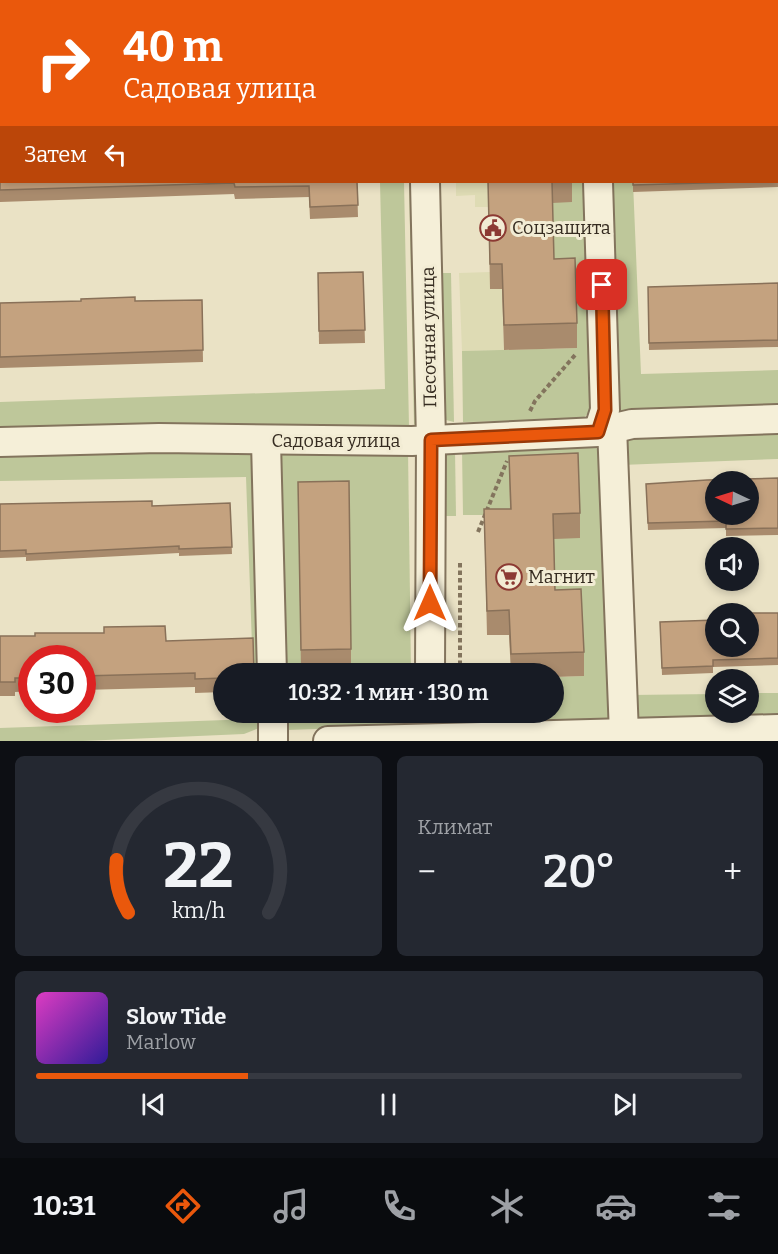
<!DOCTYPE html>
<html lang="ru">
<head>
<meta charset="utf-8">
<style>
  :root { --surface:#171b24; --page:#242831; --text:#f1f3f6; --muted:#9ea1a6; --line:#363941; --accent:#ea580c }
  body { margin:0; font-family:Bitter,serif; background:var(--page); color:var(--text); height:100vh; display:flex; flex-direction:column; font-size:22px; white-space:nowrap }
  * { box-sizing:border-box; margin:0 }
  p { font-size:20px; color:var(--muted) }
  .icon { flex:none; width:33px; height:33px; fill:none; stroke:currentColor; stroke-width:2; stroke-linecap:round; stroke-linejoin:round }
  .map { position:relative; height:741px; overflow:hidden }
  .panel { display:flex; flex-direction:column; gap:15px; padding:15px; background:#0d0f14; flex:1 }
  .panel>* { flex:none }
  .banner { position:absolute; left:0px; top:0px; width:778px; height:183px; box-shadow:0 3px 9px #0003; background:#ea580c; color:#fff; overflow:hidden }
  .needle { width:39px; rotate:274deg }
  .buttons { position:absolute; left:705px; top:471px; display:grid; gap:12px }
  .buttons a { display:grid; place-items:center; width:54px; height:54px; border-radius:50%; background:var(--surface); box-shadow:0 3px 9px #0003; font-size:30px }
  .speed { position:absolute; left:18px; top:645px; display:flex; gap:12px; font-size:30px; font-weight:700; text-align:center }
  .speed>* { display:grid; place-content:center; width:78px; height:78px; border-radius:50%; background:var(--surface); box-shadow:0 3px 9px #0003; line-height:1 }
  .speed .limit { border:9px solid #d22; background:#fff; color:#111 }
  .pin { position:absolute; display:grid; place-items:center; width:51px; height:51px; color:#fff; margin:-26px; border-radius:12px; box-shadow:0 3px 9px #0006 }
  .me { position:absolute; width:66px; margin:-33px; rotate:0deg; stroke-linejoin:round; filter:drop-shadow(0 0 4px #0008) }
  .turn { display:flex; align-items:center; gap:21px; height:126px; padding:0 24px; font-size:27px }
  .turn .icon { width:78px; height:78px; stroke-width:2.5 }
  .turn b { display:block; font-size:42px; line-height:51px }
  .then { display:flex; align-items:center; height:57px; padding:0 24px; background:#0003; gap:12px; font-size:22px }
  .big { font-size:45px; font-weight:600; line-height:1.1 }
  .panel .widget { flex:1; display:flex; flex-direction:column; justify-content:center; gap:9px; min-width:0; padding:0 21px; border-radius:9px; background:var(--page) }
  .panel .dial { align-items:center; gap:0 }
  .dial svg { height:156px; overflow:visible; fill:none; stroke:var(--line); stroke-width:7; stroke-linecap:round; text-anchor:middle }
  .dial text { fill:var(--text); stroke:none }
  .song { display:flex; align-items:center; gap:18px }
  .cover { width:72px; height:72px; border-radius:9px; background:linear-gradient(135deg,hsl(310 70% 55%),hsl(250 70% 35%)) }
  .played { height:6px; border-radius:3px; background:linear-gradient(90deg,var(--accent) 30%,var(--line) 30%) }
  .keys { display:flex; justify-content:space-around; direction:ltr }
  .heat { display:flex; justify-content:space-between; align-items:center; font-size:33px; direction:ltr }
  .panel .tiles { flex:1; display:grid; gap:15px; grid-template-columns:1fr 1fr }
  .widget:last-child { grid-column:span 2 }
  .trip { position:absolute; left:213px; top:663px; width:351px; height:60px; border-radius:30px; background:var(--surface); box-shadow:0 3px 9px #0003; font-weight:600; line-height:60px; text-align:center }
  .tab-bar { display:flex; height:96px; justify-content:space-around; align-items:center; background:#090b0e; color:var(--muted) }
  .tab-bar .icon { width:42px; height:42px }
  .tab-bar .active { color:var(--accent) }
  .tab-bar b { font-size:27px; color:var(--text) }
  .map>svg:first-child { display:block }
  .farmland { fill:#dedbb4 }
  .green { fill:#bec79a }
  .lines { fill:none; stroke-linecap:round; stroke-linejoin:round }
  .minor-casing { stroke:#83745d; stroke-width:32 }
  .path { stroke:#83745d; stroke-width:4; stroke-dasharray:4.5 3; stroke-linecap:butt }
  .minor { stroke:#f5efd8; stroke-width:28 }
  .wall { fill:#a98b6d }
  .building { fill:#c4a27f; stroke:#897159; stroke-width:1.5; fill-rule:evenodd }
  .route-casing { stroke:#983908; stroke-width:15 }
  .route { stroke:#ea580c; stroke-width:10 }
  .labels { text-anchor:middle; stroke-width:6; stroke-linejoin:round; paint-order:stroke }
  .poi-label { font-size:18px; fill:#352b20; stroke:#f2ecd4; text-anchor:start }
  .street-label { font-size:18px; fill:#352b20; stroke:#f2ecd4 }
</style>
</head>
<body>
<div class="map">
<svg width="778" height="741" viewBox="0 0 778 741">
  <rect width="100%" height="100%" fill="#eae2c5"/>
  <g class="farmland">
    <polygon points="456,182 500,182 500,207 475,207 475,195 456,196"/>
    <polygon points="490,272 490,289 502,289 504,350 462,351 459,273"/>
  </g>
  <g class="green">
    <polygon points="380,182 404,182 409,427 0,434 0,402 385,389"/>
    <polygon points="409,182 415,182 419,418 414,425"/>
    <polygon points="572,182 591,182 595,407 581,420 463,422 462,351 577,348 554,284 552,203"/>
    <polygon points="607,182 633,182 641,374 778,370 778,411 613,418"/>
    <polygon points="440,273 451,273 454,422 442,419"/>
    <polygon points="778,425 778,459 621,465 622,438"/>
    <polygon points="250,447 260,457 263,673 253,673 246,477 0,481 0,450"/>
    <polygon points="593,447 604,451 611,719 606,723 463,729 462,713 554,712 554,677 584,676 555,615 511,533 484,534 484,515 463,515 462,449"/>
    <polygon points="408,450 411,673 280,673 275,457 283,451"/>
    <polygon points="455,450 456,516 440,516 440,452"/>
    <polygon points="749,693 778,693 778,720 630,723 630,695 715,694 716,712 748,712"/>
    <polygon points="254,713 264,713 264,726 244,734 83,741 0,741 0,728 254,719"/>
    <polygon points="281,713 411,713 412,720 400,726 287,730"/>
  </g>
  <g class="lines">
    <g class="minor-casing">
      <g id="minor">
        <polyline points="422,0 422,2"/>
        <polyline points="777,58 778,58"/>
        <polyline points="0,83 2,83"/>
        <polyline points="425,182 431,440 430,674"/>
        <polyline points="598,182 605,410 598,432"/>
        <polyline points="612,427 624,734"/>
        <polyline points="0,442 159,438 412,441 598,432 632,424 778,419"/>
        <polyline points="266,442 272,674"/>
        <polyline points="273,712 273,741"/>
        <polyline points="328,741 778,729"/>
      </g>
    </g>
    <g class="path">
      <polyline points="530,411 535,401 576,354"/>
      <polyline points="478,532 507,461"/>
      <polyline points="460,563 460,674"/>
    </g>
    <use href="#minor" class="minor"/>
  </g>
  <g class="wall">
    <polygon points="0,0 351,0 351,2 2,2 2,24 0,24"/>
    <polygon points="777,132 778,132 778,187 633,192 633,182 777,182"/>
    <polygon points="0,149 357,182 358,217 310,219 309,197 235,199 234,194 0,202"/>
    <polygon points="488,182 572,182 572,202 552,203 554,259 577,323 577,348 504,350 502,289 490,289"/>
    <polygon points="363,272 365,343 319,344 318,273"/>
    <polygon points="778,283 778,347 649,350 648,287"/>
    <polygon points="202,300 203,362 0,368 0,303"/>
    <polygon points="509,456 580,513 580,538 554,539 555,590 584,652 584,676 554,677 554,674 511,674 509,635 487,635 484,509 510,509"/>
    <polygon points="778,478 778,535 726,536 726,528 648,530 646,484"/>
    <polygon points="298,482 351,649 351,668 301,669"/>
    <polygon points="230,503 232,554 179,556 179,553 26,561 26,557 0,558 0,504 152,506"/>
    <polygon points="778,613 778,665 713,667 713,673 662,675 660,622 716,646"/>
    <polygon points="0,636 166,641 224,674 224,692 195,693 195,687 82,690 82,658 32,658 32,691 15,692 15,696 0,696"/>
  </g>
  <g class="building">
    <polygon points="0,0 153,0 153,2 2,2 2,11 0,11"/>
    <rect x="777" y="132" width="1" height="48"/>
    <polygon points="0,149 2,149 2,182 357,182 358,205 310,207 309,186 235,187 234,183 0,190"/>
    <polygon points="488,182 552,182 554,259 575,258 577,323 504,325 502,264 490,264"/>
    <polygon points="633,182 737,182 633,185"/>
    <polygon points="363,272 365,330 319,331 318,273"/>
    <polygon points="778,283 778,340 649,343 648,287"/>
    <polygon points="135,297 135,301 202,300 203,350 0,357 0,303 81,301 81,299"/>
    <polygon points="578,453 580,513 553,514 555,590 581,589 584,652 511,654 509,610 487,611 484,509 511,509 509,456"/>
    <path d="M778,478V528L726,529V521L648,523L646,484L707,480ZM716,482H748V514H716Z"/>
    <polygon points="349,481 351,649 301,650 298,482"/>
    <polygon points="152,501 152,506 230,503 232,547 179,549 179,546 26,554 26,550 0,551 0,504"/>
    <polygon points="778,613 778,658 713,660 713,666 662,668 660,622 716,620 716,646 748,646 748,614 737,613"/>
    <polygon points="165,626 166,641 253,638 254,674 224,674 224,678 195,679 195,673 82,676 82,658 32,658 32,678 15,678 15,682 0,682 0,636 35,636 35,633 104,633 104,627"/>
  </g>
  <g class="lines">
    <g class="route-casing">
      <polyline id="route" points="430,603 431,440 598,432 605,410 602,285"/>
    </g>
    <use href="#route" class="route"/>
  </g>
  <defs>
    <g id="civic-ring" transform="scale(1.35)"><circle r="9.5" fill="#f2ecd4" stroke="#8c3a33" stroke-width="1.5"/><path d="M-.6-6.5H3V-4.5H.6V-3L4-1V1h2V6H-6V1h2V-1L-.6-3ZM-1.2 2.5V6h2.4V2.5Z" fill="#8c3a33"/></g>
    <g id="supermarket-ring" transform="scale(1.35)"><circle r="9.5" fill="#f2ecd4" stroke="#8c3a33" stroke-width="1.5"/><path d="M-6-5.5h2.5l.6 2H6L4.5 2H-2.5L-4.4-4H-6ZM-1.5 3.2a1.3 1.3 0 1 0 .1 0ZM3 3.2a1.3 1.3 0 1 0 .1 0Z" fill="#8c3a33"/></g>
  </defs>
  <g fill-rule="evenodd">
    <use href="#civic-ring" x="493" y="228"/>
    <use href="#supermarket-ring" x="509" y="577"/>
  </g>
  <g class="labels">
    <g class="poi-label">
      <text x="512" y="234">Соцзащита</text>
      <text x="528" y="583">Магнит</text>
    </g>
    <g class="street-label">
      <text transform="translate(429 337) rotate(-91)" y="6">Песочная улица</text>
      <text x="336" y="447">Садовая улица</text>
    </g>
  </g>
</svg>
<div class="buttons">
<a><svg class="needle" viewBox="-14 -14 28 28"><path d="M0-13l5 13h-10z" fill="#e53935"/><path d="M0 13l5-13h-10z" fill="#9ea1a6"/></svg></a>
<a><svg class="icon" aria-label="sound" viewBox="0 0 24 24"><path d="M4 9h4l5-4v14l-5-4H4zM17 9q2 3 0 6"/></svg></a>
<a><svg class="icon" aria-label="search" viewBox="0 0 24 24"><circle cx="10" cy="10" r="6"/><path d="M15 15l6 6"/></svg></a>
<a><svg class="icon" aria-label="layers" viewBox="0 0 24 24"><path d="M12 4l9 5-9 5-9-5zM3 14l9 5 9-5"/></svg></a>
</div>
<div class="speed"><div class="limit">30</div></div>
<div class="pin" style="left:602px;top:285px;background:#d93025"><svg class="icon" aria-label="arrive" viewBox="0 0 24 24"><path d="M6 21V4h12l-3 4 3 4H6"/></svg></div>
<svg class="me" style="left:430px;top:603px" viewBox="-20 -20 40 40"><path d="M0-17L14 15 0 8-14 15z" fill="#ea580c" stroke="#fff" stroke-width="4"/></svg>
<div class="trip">10:32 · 1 мин · 130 m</div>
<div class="banner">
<div class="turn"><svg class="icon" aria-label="right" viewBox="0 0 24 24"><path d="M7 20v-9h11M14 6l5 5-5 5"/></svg><div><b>40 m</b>Садовая улица</div></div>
<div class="then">Затем<svg class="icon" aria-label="left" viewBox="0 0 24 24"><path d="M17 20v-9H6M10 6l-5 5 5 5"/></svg></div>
</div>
</div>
<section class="panel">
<div class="tiles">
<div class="widget dial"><svg viewBox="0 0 100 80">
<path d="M14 69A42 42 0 1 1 86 69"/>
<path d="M14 69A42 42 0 0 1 8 42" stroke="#ea580c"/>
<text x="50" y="56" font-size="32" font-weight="700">22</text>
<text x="50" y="72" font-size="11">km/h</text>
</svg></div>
<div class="widget"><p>Климат</p>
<div class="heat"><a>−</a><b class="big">20°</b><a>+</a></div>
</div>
<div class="widget">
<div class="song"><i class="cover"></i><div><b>Slow Tide</b><p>Marlow</p></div></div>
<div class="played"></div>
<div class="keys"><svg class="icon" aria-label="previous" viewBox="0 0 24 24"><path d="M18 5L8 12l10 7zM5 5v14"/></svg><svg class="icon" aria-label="pause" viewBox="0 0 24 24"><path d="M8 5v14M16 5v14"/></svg><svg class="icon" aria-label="next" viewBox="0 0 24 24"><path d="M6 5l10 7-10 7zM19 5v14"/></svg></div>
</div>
</div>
</section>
<nav class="tab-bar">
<b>10:31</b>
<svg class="icon active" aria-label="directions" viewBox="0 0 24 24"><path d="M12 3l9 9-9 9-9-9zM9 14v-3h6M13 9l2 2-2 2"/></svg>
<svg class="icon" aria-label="music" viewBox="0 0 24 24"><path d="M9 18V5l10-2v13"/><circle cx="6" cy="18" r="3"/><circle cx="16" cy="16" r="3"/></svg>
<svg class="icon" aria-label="phone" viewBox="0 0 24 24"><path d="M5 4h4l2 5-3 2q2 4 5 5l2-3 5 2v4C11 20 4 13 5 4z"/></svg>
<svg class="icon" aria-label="climate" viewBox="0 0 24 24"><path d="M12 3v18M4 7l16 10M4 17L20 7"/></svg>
<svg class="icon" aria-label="car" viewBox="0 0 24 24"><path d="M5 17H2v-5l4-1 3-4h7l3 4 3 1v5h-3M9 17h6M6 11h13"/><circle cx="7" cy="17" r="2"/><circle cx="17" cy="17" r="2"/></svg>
<svg class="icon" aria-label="filters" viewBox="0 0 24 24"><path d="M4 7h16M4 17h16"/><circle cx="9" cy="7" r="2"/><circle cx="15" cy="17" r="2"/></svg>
</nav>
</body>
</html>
